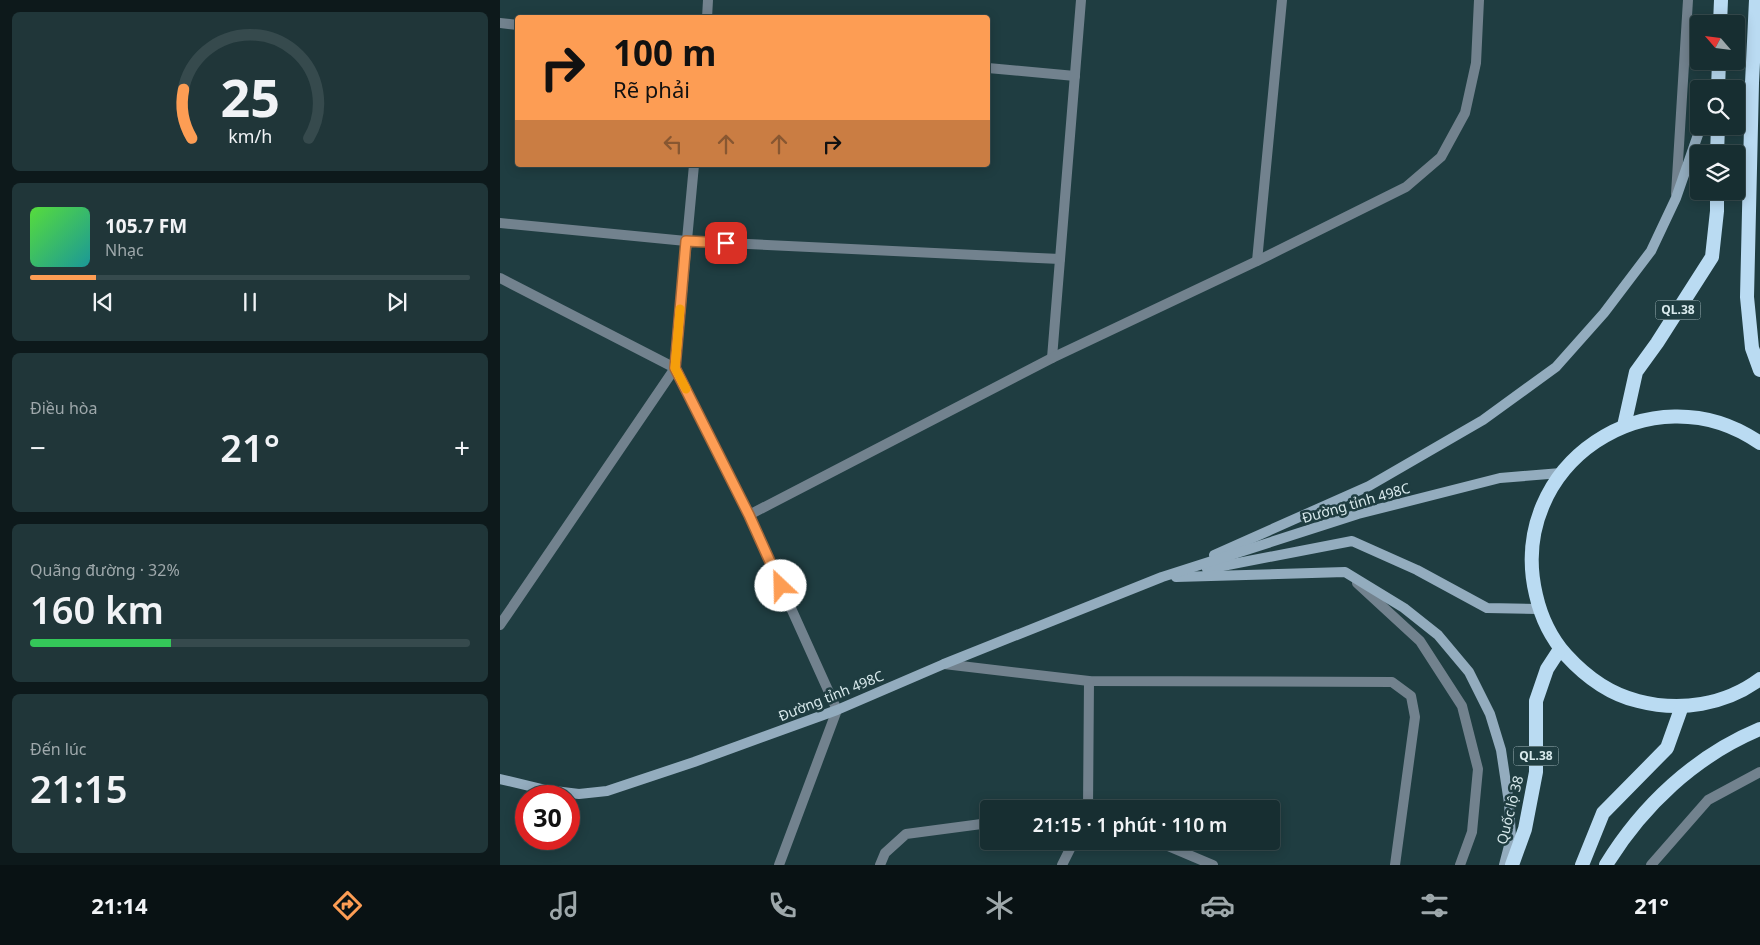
<!DOCTYPE html>
<html lang="vi">
<head>
<meta charset="utf-8">
<style>
  :root { --surface:#172e31; --page:#203639; --text:#f1f3f6; --muted:#9ea8ab; --line:#364a4d; --accent:#fd9d54 }
  body { margin:0; font-family:"Noto Sans",sans-serif; background:var(--page); color:var(--text); height:100vh; display:flex; flex-direction:column; font-size:19px; white-space:nowrap }
  * { box-sizing:border-box; margin:0 }
  p { font-size:16px; color:var(--muted) }
  .icon { flex:none; width:28px; height:28px; fill:none; stroke:currentColor; stroke-width:2; stroke-linecap:round; stroke-linejoin:round }
  .map { position:relative; flex:1; overflow:hidden }
  .panel { display:flex; flex-direction:column; gap:12px; padding:12px; background:#0d191b; width:500px }
  .panel>* { flex:none }
  .hud { position:absolute; left:15px; top:15px; width:475px; height:152px; border-radius:5px; box-shadow:0 2px 12px #0003,0 0 0 1px var(--line); background:#fd9d54; color:#111; overflow:hidden }
  .needle { width:32px; rotate:298deg }
  .controls { position:absolute; left:1190px; top:15px; display:grid; gap:10px }
  .controls a { display:grid; place-items:center; width:55px; height:55px; border-radius:5px; background:var(--surface); box-shadow:0 2px 12px #0003,0 0 0 1px var(--line); font-size:25px }
  .speed { position:absolute; left:15px; top:785px; display:flex; gap:10px; font-size:25px; font-weight:700; text-align:center }
  .speed>* { display:grid; place-content:center; width:65px; height:65px; border-radius:50%; background:var(--surface); box-shadow:0 2px 12px #0003,0 0 0 1px var(--line); line-height:1 }
  .speed .limit { border:8px solid #d22; background:#fff; color:#111 }
  .pin { position:absolute; display:grid; place-items:center; width:42px; height:42px; color:#fff; margin:-21px; border-radius:10px; box-shadow:0 2px 8px #0006 }
  .me { position:absolute; width:55px; margin:-28px; rotate:336deg; stroke-linejoin:round; filter:drop-shadow(0 0 4px #0008) }
  .turn { display:flex; align-items:center; gap:18px; height:105px; padding:0 15px; font-size:22px }
  .turn .icon { width:65px; height:65px; stroke-width:2.5 }
  .turn b { display:block; font-size:35px; line-height:42px }
  .lanes { display:flex; align-items:center; height:48px; padding:0 15px; background:#0003; justify-content:center; gap:25px; direction:ltr }
  .lanes .off { opacity:.35 }
  .big { font-size:38px; font-weight:600; line-height:1.1 }
  .panel .card { flex:1; display:flex; flex-direction:column; justify-content:center; gap:8px; min-width:0; padding:0 18px; border-radius:8px; background:var(--page) }
  .panel .dial { align-items:center; gap:0 }
  .dial svg { height:130px; overflow:visible; fill:none; stroke:var(--line); stroke-width:7; stroke-linecap:round; text-anchor:middle }
  .dial text { fill:var(--text); stroke:none }
  .song { display:flex; align-items:center; gap:15px }
  .cover { width:60px; height:60px; border-radius:8px; background:linear-gradient(135deg,hsl(110 70% 55%),hsl(180 70% 35%)) }
  .played { height:5px; border-radius:2px; background:linear-gradient(90deg,var(--accent) 15%,var(--line) 15%) }
  .keys { display:flex; justify-content:space-around; direction:ltr }
  .heat { display:flex; justify-content:space-between; align-items:center; font-size:28px; direction:ltr }
  .charge { height:8px; border-radius:4px; background:linear-gradient(90deg,#34c759 32%,var(--line) 0) }
  .trip { position:absolute; left:480px; top:800px; width:300px; height:50px; border-radius:5px; background:var(--surface); box-shadow:0 2px 12px #0003,0 0 0 1px var(--line); font-weight:600; line-height:50px; text-align:center }
  .menu { display:flex; height:80px; justify-content:space-around; align-items:center; background:#091214; color:var(--muted) }
  .menu .icon { width:35px; height:35px }
  .menu .current { color:var(--accent) }
  .menu b { font-size:22px; color:var(--text) }
  main { display:flex; flex:1; min-height:0 }
  .map>svg:first-child { display:block }
  .lines { fill:none; stroke-linecap:round; stroke-linejoin:round }
  .minor { stroke:#72828e; stroke-width:10 }
  .secondary { stroke:#93acbe; stroke-width:10 }
  .trunk { stroke:#badbf2; stroke-width:14 }
  .route-casing { stroke:#a46637; stroke-width:12 }
  .route { stroke:#fd9d54; stroke-width:9 }
  .slow { stroke:#f59e0b; stroke-width:9 }
  .labels { text-anchor:middle; stroke-width:5; stroke-linejoin:round; paint-order:stroke }
  .shield { fill:#1f3d41; stroke:#a0b5b9; stroke-width:1 }
  .shield-label { font-size:12px; font-weight:bold; fill:#d8e9ec }
  .street-label { font-size:14px; fill:#d8e9ec; stroke:#1f3d41 }
</style>
</head>
<body>
<main>
<section class="panel">
<div class="card dial"><svg viewBox="0 0 100 80">
<path d="M14 69A42 42 0 1 1 86 69"/>
<path d="M14 69A42 42 0 0 1 9 39" stroke="#fd9d54"/>
<text x="50" y="56" font-size="32" font-weight="700">25</text>
<text x="50" y="72" font-size="11">km/h</text>
</svg></div>
<div class="card">
<div class="song"><i class="cover"></i><div><b>105.7 FM</b><p>Nhạc</p></div></div>
<div class="played"></div>
<div class="keys"><svg class="icon" aria-label="previous" viewBox="0 0 24 24"><path d="M18 5L8 12l10 7zM5 5v14"/></svg><svg class="icon" aria-label="pause" viewBox="0 0 24 24"><path d="M8 5v14M16 5v14"/></svg><svg class="icon" aria-label="next" viewBox="0 0 24 24"><path d="M6 5l10 7-10 7zM19 5v14"/></svg></div>
</div>
<div class="card"><p>Điều hòa</p>
<div class="heat"><a>−</a><b class="big">21°</b><a>+</a></div>
</div>
<div class="card"><p>Quãng đường · 32%</p><b class="big">160 km</b><div class="charge"></div></div>
<div class="card"><p>Đến lúc</p><b class="big">21:15</b></div>
</section>
<div class="map">
<svg width="1260" height="865" viewBox="0 0 1260 865">
  <rect width="100%" height="100%" fill="#1f3d41"/>
  <g class="lines">
    <g class="minor">
      <polyline points="207,18 208,0"/>
      <polyline points="0,23 18,25"/>
      <polyline points="488,68 575,76"/>
      <polyline points="1176,194 1188,0"/>
      <polyline points="0,223 186,241 560,259"/>
      <polyline points="757,261 782,0"/>
      <polyline points="0,278 175,368 249,515 337,710 279,865"/>
      <polyline points="552,358 581,0"/>
      <polyline points="249,515 552,358 757,261 906,187 941,157 965,113 976,63 979,0"/>
      <polyline points="857,583 920,641 962,706 978,769 972,832 960,865"/>
      <polyline points="0,625 175,368 194,165"/>
      <polyline points="444,664 589,681 892,682 911,696 915,717 895,865"/>
      <polyline points="588,809 589,681"/>
      <polyline points="656,841 713,865"/>
      <polyline points="380,865 385,853 406,834 489,823"/>
      <polyline points="562,865 574,841"/>
      <polyline points="1151,865 1208,800 1260,772"/>
    </g>
    <g class="secondary">
      <polyline points="714,555 869,486 983,420 1056,367 1104,313 1151,251 1176,198 1201,126"/>
      <polyline points="707,569 852,541 917,570 987,608 1039,609"/>
      <polyline points="676,577 845,572 904,608 938,635 969,672 990,714 1001,750 1009,803 1011,838 1004,865"/>
      <polyline points="0,779 46,790 79,794 107,791 194,762 337,710 444,664 662,577 858,514 1000,478 1061,473"/>
    </g>
    <g class="trunk">
      <polyline points="1256,0 1252,83 1247,297 1252,348 1260,370"/>
      <polyline points="1220,24 1221,0"/>
      <polyline points="1218,89 1219,61"/>
      <polyline points="1217,154 1218,126"/>
      <polyline points="1124,426 1136,372 1157,343 1212,257 1217,211 1217,191"/>
      <path d="M1260,443C1151,367 1005,465 1036,595C1041,617 1051,638 1066,655C1086,677 1109,694 1138,701C1180,712 1225,705 1260,679"/>
      <polyline points="1012,865 1025,829 1036,772 1036,701 1047,669 1060,649"/>
      <polyline points="1082,865 1103,813 1167,748 1182,706"/>
      <path d="M1106,865C1142,806 1195,756 1260,729"/>
    </g>
  </g>
  <g class="lines">
    <g class="route-casing">
      <polyline id="route" points="226,243 186,241 175,368 249,515 281,586"/>
    </g>
    <use href="#route" class="route"/>
    <polyline class="slow" points="180,309 175,368 186,389"/>
  </g>
  <g class="labels">
    <g class="shield">
      <rect x="1155.5" y="300.5" width="45" height="19" rx="4"/>
      <rect x="1013.5" y="746.5" width="45" height="19" rx="4"/>
    </g>
    <g class="shield-label">
      <text x="1178" y="314">QL.38</text>
      <text x="1036" y="760">QL.38</text>
    </g>
    <g class="street-label">
      <text transform="translate(856 503) rotate(-16)" y="5">Đường tỉnh 498C</text>
      <text transform="translate(331 696) rotate(-22)" y="5">Đường tỉnh 498C</text>
      <text transform="translate(1010 810) rotate(-76)" y="5">Quốc lộ 38</text>
    </g>
  </g>
</svg>
<div class="controls">
<a><svg class="needle" viewBox="-14 -14 28 28"><path d="M0-13l5 13h-10z" fill="#e53935"/><path d="M0 13l5-13h-10z" fill="#9ea8ab"/></svg></a>
<a><svg class="icon" aria-label="search" viewBox="0 0 24 24"><circle cx="10" cy="10" r="6"/><path d="M15 15l6 6"/></svg></a>
<a><svg class="icon" aria-label="layers" viewBox="0 0 24 24"><path d="M12 4l9 5-9 5-9-5zM3 14l9 5 9-5"/></svg></a>
</div>
<div class="speed"><div class="limit">30</div></div>
<div class="pin" style="left:226px;top:243px;background:#d93025"><svg class="icon" aria-label="arrive" viewBox="0 0 24 24"><path d="M6 21V4h12l-3 4 3 4H6"/></svg></div>
<svg class="me" style="left:281px;top:586px" viewBox="-20 -20 40 40"><circle r="19" fill="#fff"/><path d="M0-13L10 11 0 6-10 11z" fill="#fd9d54"/></svg>
<div class="trip">21:15 · 1 phút · 110 m</div>
<div class="hud">
<div class="turn"><svg class="icon" aria-label="right" viewBox="0 0 24 24"><path d="M7 20v-9h11M14 6l5 5-5 5"/></svg><div><b>100 m</b>Rẽ phải</div></div>
<div class="lanes"><svg class="icon off" aria-label="left" viewBox="0 0 24 24"><path d="M17 20v-9H6M10 6l-5 5 5 5"/></svg><svg class="icon off" aria-label="ahead" viewBox="0 0 24 24"><path d="M12 20V5M6 11l6-6 6 6"/></svg><svg class="icon off" aria-label="ahead" viewBox="0 0 24 24"><path d="M12 20V5M6 11l6-6 6 6"/></svg><svg class="icon" aria-label="right" viewBox="0 0 24 24"><path d="M7 20v-9h11M14 6l5 5-5 5"/></svg></div>
</div>
</div>
</main>
<nav class="menu">
<b>21:14</b>
<svg class="icon current" aria-label="directions" viewBox="0 0 24 24"><path d="M12 3l9 9-9 9-9-9zM9 14v-3h6M13 9l2 2-2 2"/></svg>
<svg class="icon" aria-label="music" viewBox="0 0 24 24"><path d="M9 18V5l10-2v13"/><circle cx="6" cy="18" r="3"/><circle cx="16" cy="16" r="3"/></svg>
<svg class="icon" aria-label="phone" viewBox="0 0 24 24"><path d="M5 4h4l2 5-3 2q2 4 5 5l2-3 5 2v4C11 20 4 13 5 4z"/></svg>
<svg class="icon" aria-label="climate" viewBox="0 0 24 24"><path d="M12 3v18M4 7l16 10M4 17L20 7"/></svg>
<svg class="icon" aria-label="car" viewBox="0 0 24 24"><path d="M5 17H2v-5l4-1 3-4h7l3 4 3 1v5h-3M9 17h6M6 11h13"/><circle cx="7" cy="17" r="2"/><circle cx="17" cy="17" r="2"/></svg>
<svg class="icon" aria-label="filters" viewBox="0 0 24 24"><path d="M4 7h16M4 17h16"/><circle cx="9" cy="7" r="2"/><circle cx="15" cy="17" r="2"/></svg>
<b>21°</b>
</nav>
</body>
</html>
